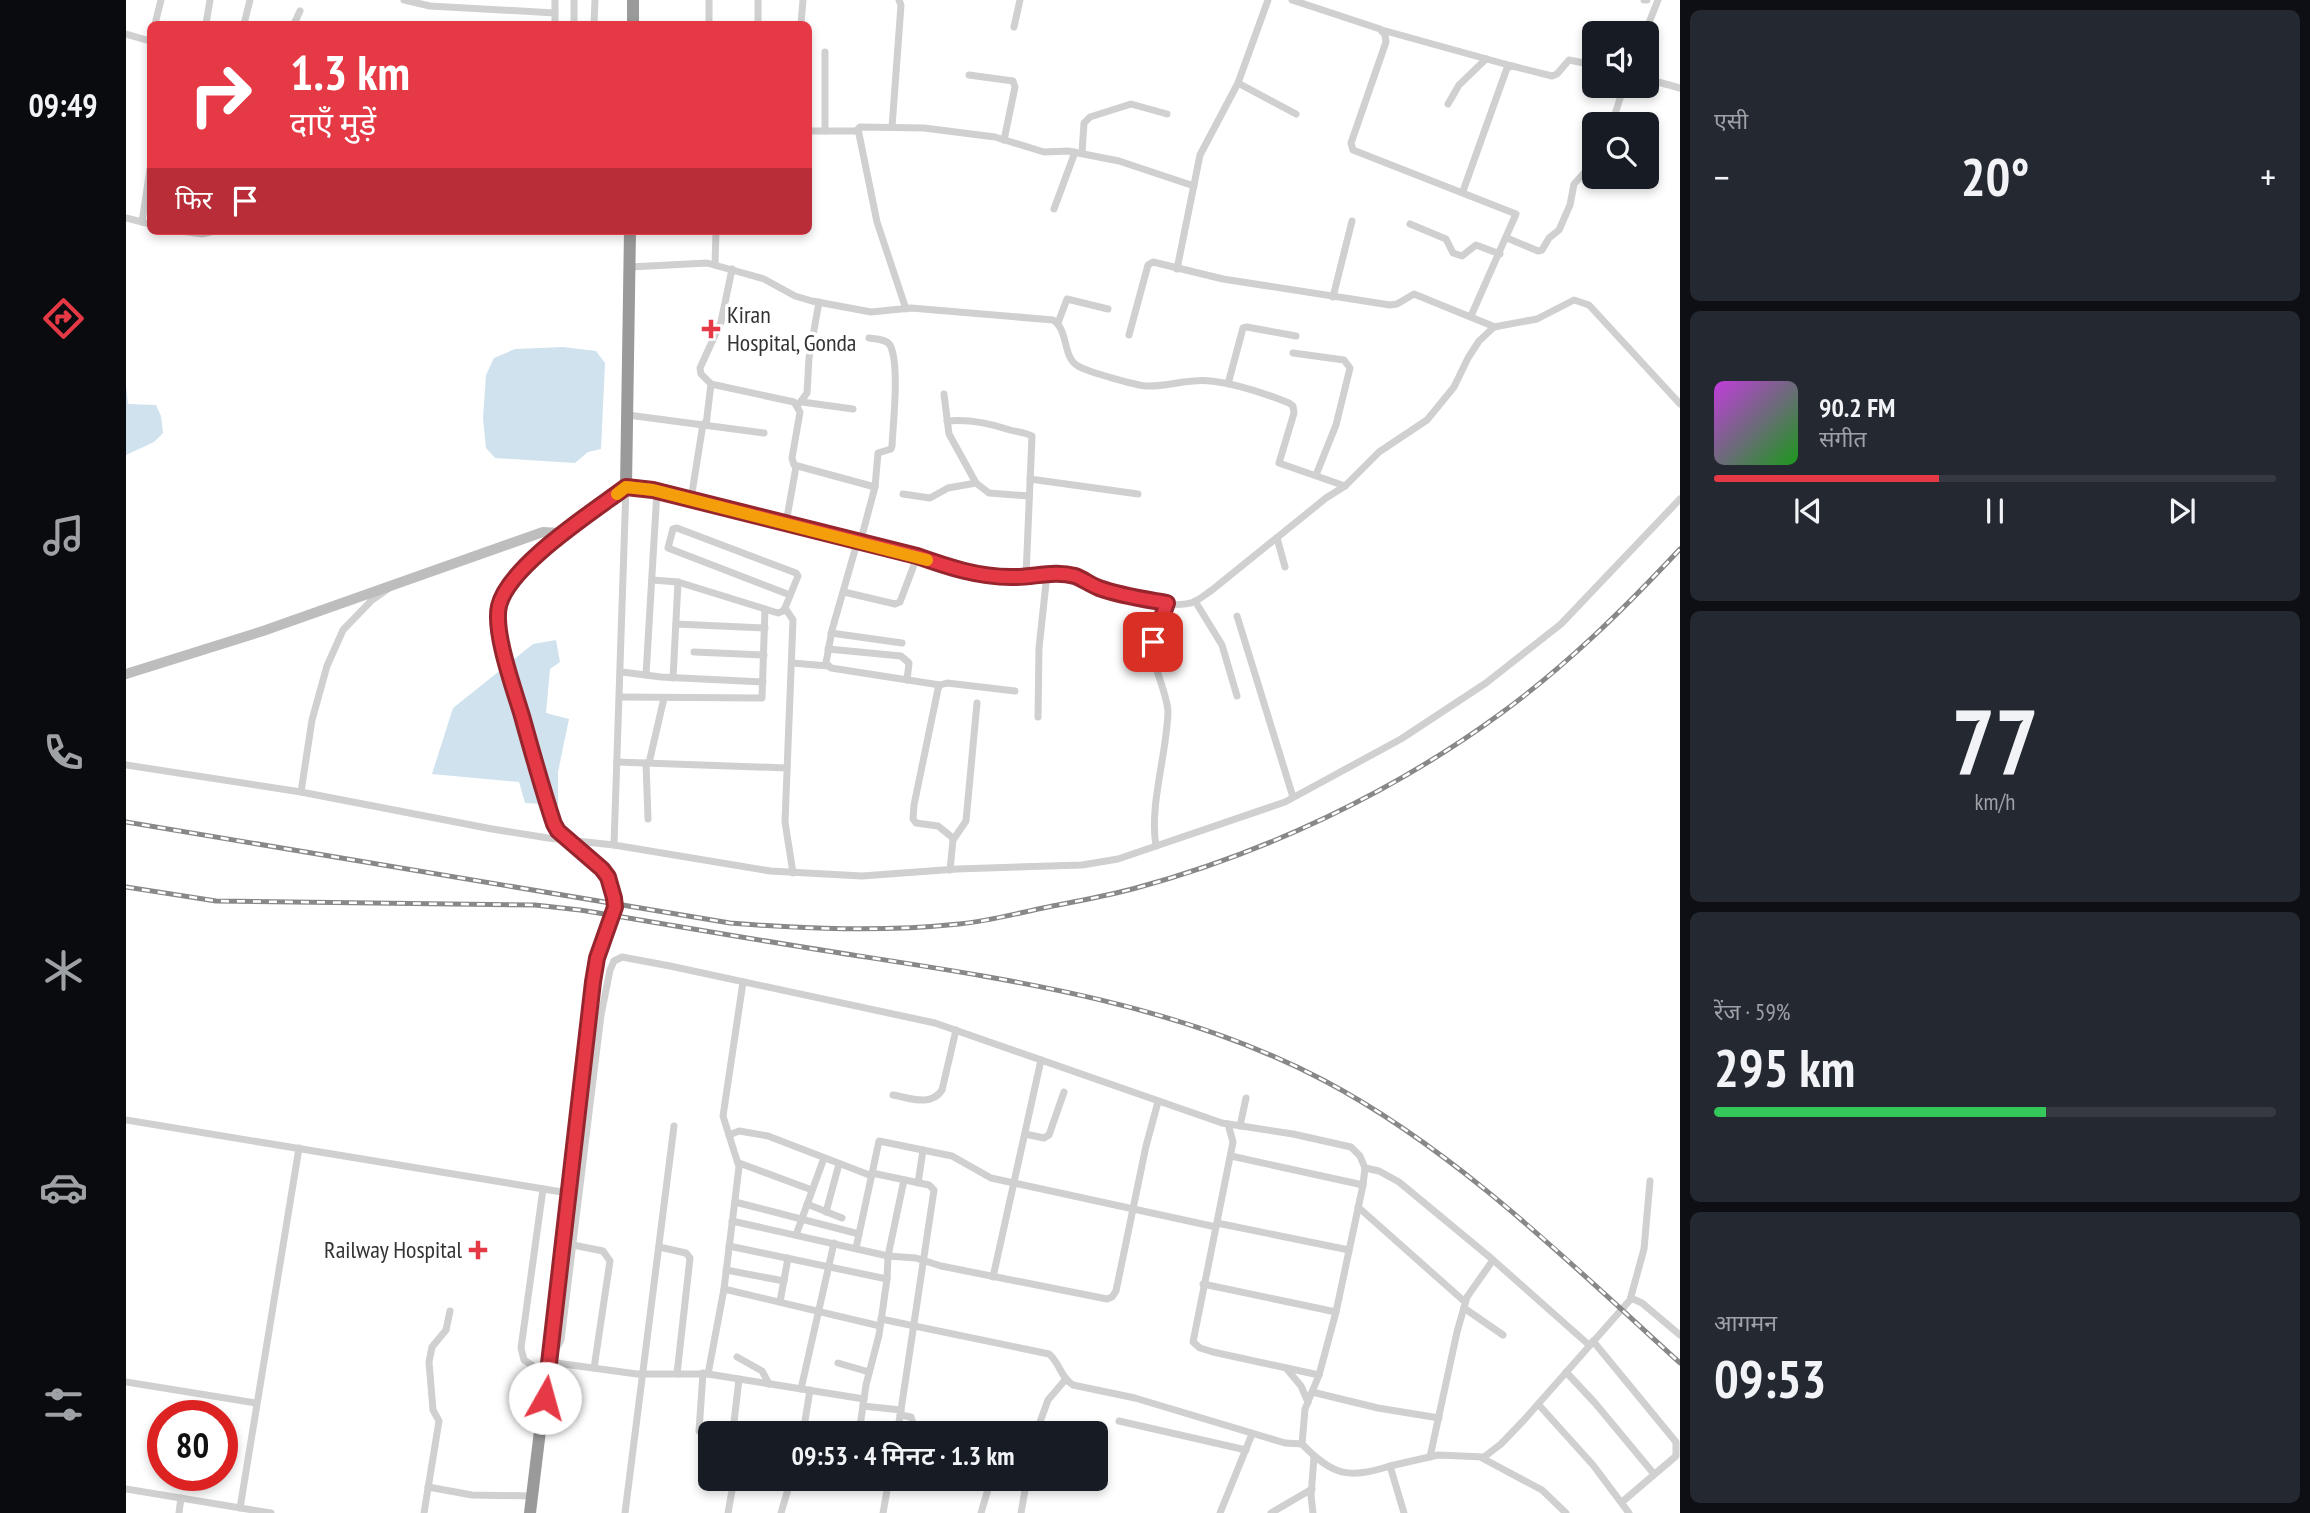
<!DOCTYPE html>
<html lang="hi">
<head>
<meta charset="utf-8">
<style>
  :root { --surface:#171b24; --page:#242831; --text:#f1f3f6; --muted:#9ea1a6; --line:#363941; --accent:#e63946 }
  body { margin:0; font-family:"PT Sans Narrow","Noto Sans Devanagari",sans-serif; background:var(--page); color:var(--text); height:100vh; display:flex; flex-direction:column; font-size:26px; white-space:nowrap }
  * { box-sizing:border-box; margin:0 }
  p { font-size:23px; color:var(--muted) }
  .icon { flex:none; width:38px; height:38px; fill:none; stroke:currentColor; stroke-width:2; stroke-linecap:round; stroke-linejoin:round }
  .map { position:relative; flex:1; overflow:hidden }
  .details { display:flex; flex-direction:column; gap:10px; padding:10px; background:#0d0f14; width:630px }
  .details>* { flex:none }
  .banner { position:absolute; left:21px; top:21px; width:665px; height:214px; border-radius:10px; box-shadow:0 4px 10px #0003; background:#e63946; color:#fff; overflow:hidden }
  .buttons { position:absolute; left:1456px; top:21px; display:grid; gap:14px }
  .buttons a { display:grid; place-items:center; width:77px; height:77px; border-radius:10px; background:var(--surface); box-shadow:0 4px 10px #0003; font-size:35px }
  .speed { position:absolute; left:21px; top:1400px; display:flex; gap:14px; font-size:35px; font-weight:700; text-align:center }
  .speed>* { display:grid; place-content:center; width:91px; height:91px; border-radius:50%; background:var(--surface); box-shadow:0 4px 10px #0003; line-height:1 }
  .speed .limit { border:10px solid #d22; background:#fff; color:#111 }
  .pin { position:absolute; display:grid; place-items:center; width:60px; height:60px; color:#fff; margin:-30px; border-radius:14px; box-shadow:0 4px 10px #0006 }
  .me { position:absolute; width:77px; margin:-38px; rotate:7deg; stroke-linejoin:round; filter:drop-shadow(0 0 5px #0008) }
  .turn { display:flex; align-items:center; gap:24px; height:147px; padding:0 28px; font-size:32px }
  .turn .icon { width:91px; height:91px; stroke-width:2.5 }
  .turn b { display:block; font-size:49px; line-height:60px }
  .then { display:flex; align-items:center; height:66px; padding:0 28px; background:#0003; gap:14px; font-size:26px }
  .big { font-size:52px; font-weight:600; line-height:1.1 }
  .details .widget { flex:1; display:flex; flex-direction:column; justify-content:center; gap:10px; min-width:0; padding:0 24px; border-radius:10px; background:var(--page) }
  .details .dial { align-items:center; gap:0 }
  .dial b { font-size:91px; line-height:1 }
  .song { display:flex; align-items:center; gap:21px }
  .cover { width:84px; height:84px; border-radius:10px; background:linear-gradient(135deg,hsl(290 70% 55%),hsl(120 70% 35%)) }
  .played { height:7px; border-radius:4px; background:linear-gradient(90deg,var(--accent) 40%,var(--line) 40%) }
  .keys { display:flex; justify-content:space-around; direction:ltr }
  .heat { display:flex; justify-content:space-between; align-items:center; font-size:38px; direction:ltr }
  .charge { height:10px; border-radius:5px; background:linear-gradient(90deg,#34c759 59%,var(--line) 0) }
  .trip { position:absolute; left:572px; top:1421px; width:410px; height:70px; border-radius:10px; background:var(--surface); box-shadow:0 4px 10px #0003; font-weight:600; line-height:70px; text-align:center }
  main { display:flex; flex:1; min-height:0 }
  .tab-bar { display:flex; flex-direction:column; width:126px; justify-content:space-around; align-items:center; background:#090b0e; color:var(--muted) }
  .tab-bar .icon { width:49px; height:49px }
  .tab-bar .active { color:var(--accent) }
  .tab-bar b { font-size:32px; color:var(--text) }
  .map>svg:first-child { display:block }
  .water { fill:#cfe2ee }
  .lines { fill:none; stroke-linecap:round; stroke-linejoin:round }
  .street { stroke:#d0d0d0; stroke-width:7 }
  .secondary { stroke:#bdbdbd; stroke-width:10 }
  .highway { stroke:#9a9a9a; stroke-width:12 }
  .rail-casing { stroke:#888; stroke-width:5 }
  .rail { stroke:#fff; stroke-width:2.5; stroke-dasharray:8; stroke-linecap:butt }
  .highway-bridge { stroke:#9a9a9a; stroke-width:12 }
  .route-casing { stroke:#96252e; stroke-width:18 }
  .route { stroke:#e63946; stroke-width:12 }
  .slow { stroke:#f59e0b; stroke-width:12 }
  .poi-dot { fill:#e63946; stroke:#fff; stroke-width:2.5 }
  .labels { text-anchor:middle; stroke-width:7; stroke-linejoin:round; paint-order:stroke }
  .poi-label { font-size:24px; fill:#333; stroke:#fff; text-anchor:start }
</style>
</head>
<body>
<main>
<nav class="tab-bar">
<b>09:49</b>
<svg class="icon active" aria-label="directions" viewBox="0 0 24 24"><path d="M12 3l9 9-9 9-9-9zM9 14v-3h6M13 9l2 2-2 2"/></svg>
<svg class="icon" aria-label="music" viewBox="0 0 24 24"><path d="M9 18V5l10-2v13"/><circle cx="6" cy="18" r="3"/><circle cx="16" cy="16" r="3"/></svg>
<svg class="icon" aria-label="phone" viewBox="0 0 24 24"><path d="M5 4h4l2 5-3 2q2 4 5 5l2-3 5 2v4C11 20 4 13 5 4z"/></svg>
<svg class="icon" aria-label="climate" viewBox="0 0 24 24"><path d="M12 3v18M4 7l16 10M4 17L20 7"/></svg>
<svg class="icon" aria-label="car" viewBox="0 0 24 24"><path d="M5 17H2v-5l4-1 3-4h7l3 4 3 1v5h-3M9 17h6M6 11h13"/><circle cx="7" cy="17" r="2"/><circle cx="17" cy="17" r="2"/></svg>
<svg class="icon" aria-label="filters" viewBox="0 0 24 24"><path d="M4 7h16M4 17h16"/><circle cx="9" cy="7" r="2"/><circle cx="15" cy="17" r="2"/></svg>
</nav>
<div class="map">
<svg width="1554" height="1513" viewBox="0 0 1554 1513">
  <rect width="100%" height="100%" fill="#fff"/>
  <g class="water">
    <polygon points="437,347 470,351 479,363 475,449 462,452 449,463 369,458 360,448 357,418 360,375 368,358 389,349"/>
    <polygon points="0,385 2,404 30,405 35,416 37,433 28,442 0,455"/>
    <polygon points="430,640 434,662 424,669 420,713 443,719 432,772 432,805 399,803 393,782 306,774 327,708 407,644"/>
  </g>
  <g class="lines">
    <g class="street">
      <polyline points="278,0 304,6 429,13"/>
      <polyline points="1166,0 1254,29 1259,35 1260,42 1225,143 1227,150 1390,214 1345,316"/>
      <polyline points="1518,0 1521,0"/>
      <polyline points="29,24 35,0"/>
      <polyline points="80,24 84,0"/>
      <polyline points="118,24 124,0"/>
      <polyline points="168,24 174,11"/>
      <polyline points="429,24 429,0"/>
      <polyline points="448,24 448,0"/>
      <polyline points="468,24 469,0"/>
      <polyline points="583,24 583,0"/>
      <polyline points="632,24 632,0"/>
      <polyline points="675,24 677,0"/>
      <polyline points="888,27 894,0"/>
      <polyline points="1256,30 1386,66"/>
      <polyline points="1519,33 1532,0"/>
      <polyline points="0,34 24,41"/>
      <polyline points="843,75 887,81 889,87 878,140"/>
      <polyline points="1521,79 1554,88"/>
      <polyline points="1112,83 1170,114"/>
      <polyline points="1322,104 1333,85 1360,59"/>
      <polyline points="1478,124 1489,114 1498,86"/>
      <polyline points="766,127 775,5 773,0"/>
      <polyline points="682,131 732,131"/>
      <polyline points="699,131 699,52"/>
      <polyline points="956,153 958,123 964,117 1005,104 1041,114"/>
      <polyline points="1337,191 1381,68 1386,66 1426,76 1431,74 1443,60 1468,65"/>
      <polyline points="928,209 949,152"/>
      <polyline points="0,218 24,224"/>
      <polyline points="16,222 24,169"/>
      <polyline points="1284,224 1320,239 1327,253 1336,256 1350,245 1374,254"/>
      <polyline points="55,231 76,234 89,231"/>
      <polyline points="1381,238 1412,251 1416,250 1423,238 1433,230 1444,205 1448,184 1467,163 1468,144"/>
      <polyline points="589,265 590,231"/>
      <path d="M504,267L581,263L638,279L669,296L686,301L745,312L785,308L927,320C943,330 936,357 952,366C962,372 1009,385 1020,386C1042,387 1063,378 1085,381C1112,384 1138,393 1163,403L1167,406L1168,413L1153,463L1219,486"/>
      <polyline points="1051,269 1074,155 1112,83 1142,0"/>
      <polyline points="1207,297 1226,221"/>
      <polyline points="780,309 751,222 732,129 734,127 798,128 869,137 918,152 942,151 993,161 1068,186"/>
      <polyline points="932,323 941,299 982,309"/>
      <polyline points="1003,335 1022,265 1027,262 1097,279 1264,305 1271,304 1288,294 1369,327"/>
      <polyline points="1167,353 1218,360 1224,368 1210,425 1190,475"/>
      <polyline points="585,384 668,402 674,412 666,458 668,465 749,487"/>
      <polyline points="1102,384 1117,328 1121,327 1170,336"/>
      <polyline points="818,394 823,434 850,483 863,493 903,496"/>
      <polyline points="676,402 727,409"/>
      <polyline points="672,405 681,393 683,358 693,302"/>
      <polyline points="502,415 638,433"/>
      <path d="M821,421C843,419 863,423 884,430C891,432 899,432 906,436L900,576"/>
      <polyline points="580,425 585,384 575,374 574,368 595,322 606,269"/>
      <polyline points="904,479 1012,494"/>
      <polyline points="777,494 804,498 822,488 850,483"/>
      <polyline points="565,499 577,424"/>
      <polyline points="660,523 670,467"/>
      <polyline points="1151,538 1159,567"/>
      <polyline points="731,543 706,630 700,663 705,668 814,685"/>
      <path d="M734,543L749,487L752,453L765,449L766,446C767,423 774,364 764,345C760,339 750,339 743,338"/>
      <polyline points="526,580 552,582 652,613 657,611 659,608 672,576 670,573 551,528 547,529 542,548 664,595"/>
      <polyline points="262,589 245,601 217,630 201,666 186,720 175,792 366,829 422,838 488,845 644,871 736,876 831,869 956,865 992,859 1159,802 1275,739 1360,683 1435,624 1554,499"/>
      <polyline points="718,592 769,604 774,602 791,557"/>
      <polyline points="1069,601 1096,645 1111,696"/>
      <polyline points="659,608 667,620 659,822 667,873"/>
      <polyline points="1111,616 1167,797"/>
      <polyline points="550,624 639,628"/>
      <polyline points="705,633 776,643"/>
      <polyline points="702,649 775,656 783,663 781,680"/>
      <polyline points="568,652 638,655"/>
      <polyline points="666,663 702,666"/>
      <polyline points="496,672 535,677 637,682"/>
      <polyline points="520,675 531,491"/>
      <polyline points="547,678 552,582"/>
      <polyline points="494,697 636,698 639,609"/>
      <polyline points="912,717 913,648 921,574"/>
      <polyline points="491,762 661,768"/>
      <polyline points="520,763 522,819"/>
      <polyline points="523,763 538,698"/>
      <polyline points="0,765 175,792"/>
      <polyline points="827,838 812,826 790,823 787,819 788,805 812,689 814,685 821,683 889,691"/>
      <path d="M488,845L500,487L527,490L565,499L791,557C822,567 852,577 885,577C907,578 927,570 949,576C957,579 965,585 973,588C997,596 1044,610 1068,602C1074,599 1080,594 1086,590L1200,498L1219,486L1253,452L1301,420L1328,387L1342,358L1353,341L1368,327L1411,319L1448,300L1463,305L1554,404"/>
      <path d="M1030,846C1023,805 1041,754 1042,711C1040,689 1026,667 1027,645C1028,632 1036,616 1041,603"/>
      <polyline points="824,870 827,840 840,821 851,703"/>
      <path d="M767,1095C784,1098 805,1107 816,1090L830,1030"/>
      <polyline points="0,1120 442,1193"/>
      <polyline points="1102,1124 1107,1142 1067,1342 1074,1348 1087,1352 1193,1375"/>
      <polyline points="1114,1126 1120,1098"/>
      <polyline points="899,1134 918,1138 923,1135 938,1092"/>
      <polyline points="603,1135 613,1131 642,1136 746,1176"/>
      <polyline points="1105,1156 1237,1185"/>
      <polyline points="613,1163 686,1190"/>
      <polyline points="1239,1168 1253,1171 1273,1182 1366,1259 1463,1345"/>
      <polyline points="792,1183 797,1150"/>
      <polyline points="417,1189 395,1348 398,1360 421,1375"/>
      <polyline points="609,1202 733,1234"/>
      <polyline points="681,1204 716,1218"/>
      <polyline points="1232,1207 1339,1302"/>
      <polyline points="700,1212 713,1164"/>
      <polyline points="606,1221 762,1256 790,1258 815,1266 981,1299 986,1297 990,1291 1020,1146 1032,1102"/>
      <polyline points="1091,1223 1223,1250"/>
      <polyline points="670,1235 698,1158"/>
      <polyline points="447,1245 477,1251 484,1261 468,1368"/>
      <polyline points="603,1246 761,1279"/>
      <polyline points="533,1247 560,1253 564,1258 551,1374"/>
      <polyline points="730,1248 753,1141 826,1156 865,1178 1090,1227"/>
      <polyline points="600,1270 658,1281"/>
      <polyline points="867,1277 915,1060"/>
      <polyline points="1077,1284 1210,1312"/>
      <polyline points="598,1289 754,1326"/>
      <polyline points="1505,1298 1516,1303 1554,1335"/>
      <polyline points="654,1302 662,1258"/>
      <polyline points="1338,1308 1377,1335"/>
      <path d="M755,1319L923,1354C934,1363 934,1377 947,1385L1009,1398L1159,1443L1176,1444"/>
      <polyline points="1467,1341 1550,1442 1550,1456 1496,1502"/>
      <polyline points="611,1357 636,1371 643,1384"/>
      <polyline points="712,1363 743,1372"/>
      <polyline points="1160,1368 1175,1386 1182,1402"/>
      <polyline points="1440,1372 1469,1403 1528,1474"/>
      <polyline points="582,1374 598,1289 613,1167 597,1116 617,982"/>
      <polyline points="0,1382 130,1403"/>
      <polyline points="675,1389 708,1243"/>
      <polyline points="1186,1392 1252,1408 1313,1418"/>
      <path d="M738,1399L582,1374H511L423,1362L435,1340L475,1015L484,970L488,961L496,957L544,966L809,1023L1096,1123L1167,1134L1225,1147L1234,1156L1239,1168L1237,1185L1210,1312L1193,1375L1179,1409L1176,1444C1207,1476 1222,1479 1264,1466L1278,1513"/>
      <polyline points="1412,1404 1467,1465 1503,1513"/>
      <polyline points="737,1406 775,1410 808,1190 803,1185 746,1173"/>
      <polyline points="774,1415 785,1417 789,1430 796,1433"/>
      <polyline points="993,1421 1120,1450"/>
      <polyline points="608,1422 613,1379"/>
      <polyline points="573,1431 577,1373"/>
      <polyline points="677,1433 684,1390"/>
      <polyline points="733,1433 740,1385 753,1335 761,1279 762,1256 778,1180"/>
      <polyline points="771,1433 775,1411"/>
      <polyline points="910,1433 922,1400 939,1380"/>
      <polyline points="1304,1457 1331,1332 1341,1297 1367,1260"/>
      <polyline points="1356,1458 1416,1490 1440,1513"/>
      <polyline points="1264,1466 1312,1455 1358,1457 1375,1444 1398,1420 1504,1300 1518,1249 1524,1181"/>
      <polyline points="302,1487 346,1495 406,1496"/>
      <polyline points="0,1489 145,1513"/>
      <polyline points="114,1508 173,1148"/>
      <polyline points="53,1513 55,1498"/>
      <polyline points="298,1513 313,1421 307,1410 303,1362 306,1347 320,1330 324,1311"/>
      <polyline points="499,1513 548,1126"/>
      <polyline points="602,1513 607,1485"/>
      <polyline points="655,1513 665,1479"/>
      <polyline points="757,1513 763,1479"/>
      <polyline points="855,1513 865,1479"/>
      <polyline points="895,1513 901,1479"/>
      <polyline points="1094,1513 1126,1434"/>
      <polyline points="1145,1513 1186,1489"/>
      <polyline points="1187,1513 1185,1496 1188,1457"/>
    </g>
    <polyline class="secondary" points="0,674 137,631 417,532 434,533"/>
    <g class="highway">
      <polyline points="507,24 507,0"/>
      <polyline points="411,557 434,533 500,487 504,231"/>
      <polyline points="404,1513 426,1332"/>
    </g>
    <g class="rail-casing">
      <g id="rail">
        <path d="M0,822L604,923C680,929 756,932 833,924C863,921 892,913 922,907C951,901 981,896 1010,888C1139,853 1266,793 1374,714C1440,666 1498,609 1554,549"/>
        <path d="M0,887L90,901L409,905L454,910C545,925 636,941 727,955C888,980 1053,1004 1199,1081C1331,1151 1444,1263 1554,1363"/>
      </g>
    </g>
    <use href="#rail" class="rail"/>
    <path class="highway-bridge" d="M411,557C397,570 376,587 373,607C367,635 389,693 397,721C407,755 416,790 428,824L432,831L476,869L482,877L488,898L489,907L471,958L467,982L426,1332"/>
  </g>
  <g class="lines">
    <g class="route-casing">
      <path id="route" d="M419,1398L467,982L471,958L489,907L488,898L482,877L476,869L432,831L428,824C416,788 406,752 396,716C388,689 367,632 373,606C382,566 468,511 500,487L527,490L791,556C822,567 852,577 885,577C906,578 927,570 949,576C957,579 965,585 973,588C995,596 1018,599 1041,603L1027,642"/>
    </g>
    <use href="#route" class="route"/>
    <polyline class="slow" points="491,494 500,487 527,490 801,560"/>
  </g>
  <g class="poi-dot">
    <path d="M581.5 318.5h7v7h7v7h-7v7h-7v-7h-7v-7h7z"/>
    <path d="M348.5 1239.5h7v7h7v7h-7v7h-7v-7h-7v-7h7z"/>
  </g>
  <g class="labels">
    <g class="poi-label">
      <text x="601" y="323">Kiran<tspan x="601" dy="28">Hospital, Gonda</tspan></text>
      <text x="336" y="1258" text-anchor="end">Railway Hospital</text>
    </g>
  </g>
</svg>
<div class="buttons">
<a><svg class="icon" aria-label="sound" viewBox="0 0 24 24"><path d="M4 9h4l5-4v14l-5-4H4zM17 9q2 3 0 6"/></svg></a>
<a><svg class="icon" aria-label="search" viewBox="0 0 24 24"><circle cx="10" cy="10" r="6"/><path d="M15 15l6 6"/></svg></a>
</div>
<div class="speed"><div class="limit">80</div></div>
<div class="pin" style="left:1027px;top:642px;background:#d93025"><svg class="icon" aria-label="arrive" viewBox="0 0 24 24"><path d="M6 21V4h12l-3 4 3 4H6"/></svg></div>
<svg class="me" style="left:419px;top:1398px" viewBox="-20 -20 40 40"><circle r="19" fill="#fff"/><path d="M0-13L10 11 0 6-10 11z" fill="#e63946"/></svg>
<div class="trip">09:53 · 4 मिनट · 1.3 km</div>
<div class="banner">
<div class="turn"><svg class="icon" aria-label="right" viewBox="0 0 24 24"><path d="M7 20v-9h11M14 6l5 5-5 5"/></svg><div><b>1.3 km</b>दाएँ मुड़ें</div></div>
<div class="then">फिर<svg class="icon" aria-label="arrive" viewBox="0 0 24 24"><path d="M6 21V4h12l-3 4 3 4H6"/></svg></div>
</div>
</div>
<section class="details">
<div class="widget"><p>एसी</p>
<div class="heat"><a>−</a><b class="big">20°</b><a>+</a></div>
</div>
<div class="widget">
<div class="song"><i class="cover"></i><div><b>90.2 FM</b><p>संगीत</p></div></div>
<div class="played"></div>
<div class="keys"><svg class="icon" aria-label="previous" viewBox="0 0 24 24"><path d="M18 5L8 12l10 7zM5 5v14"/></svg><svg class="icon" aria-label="pause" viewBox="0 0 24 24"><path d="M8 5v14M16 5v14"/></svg><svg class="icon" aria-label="next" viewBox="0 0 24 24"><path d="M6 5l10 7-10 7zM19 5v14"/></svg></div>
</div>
<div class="widget dial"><b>77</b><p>km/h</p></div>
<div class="widget"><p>रेंज · 59%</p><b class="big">295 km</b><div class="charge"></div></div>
<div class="widget"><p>आगमन</p><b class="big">09:53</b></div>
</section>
</main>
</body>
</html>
